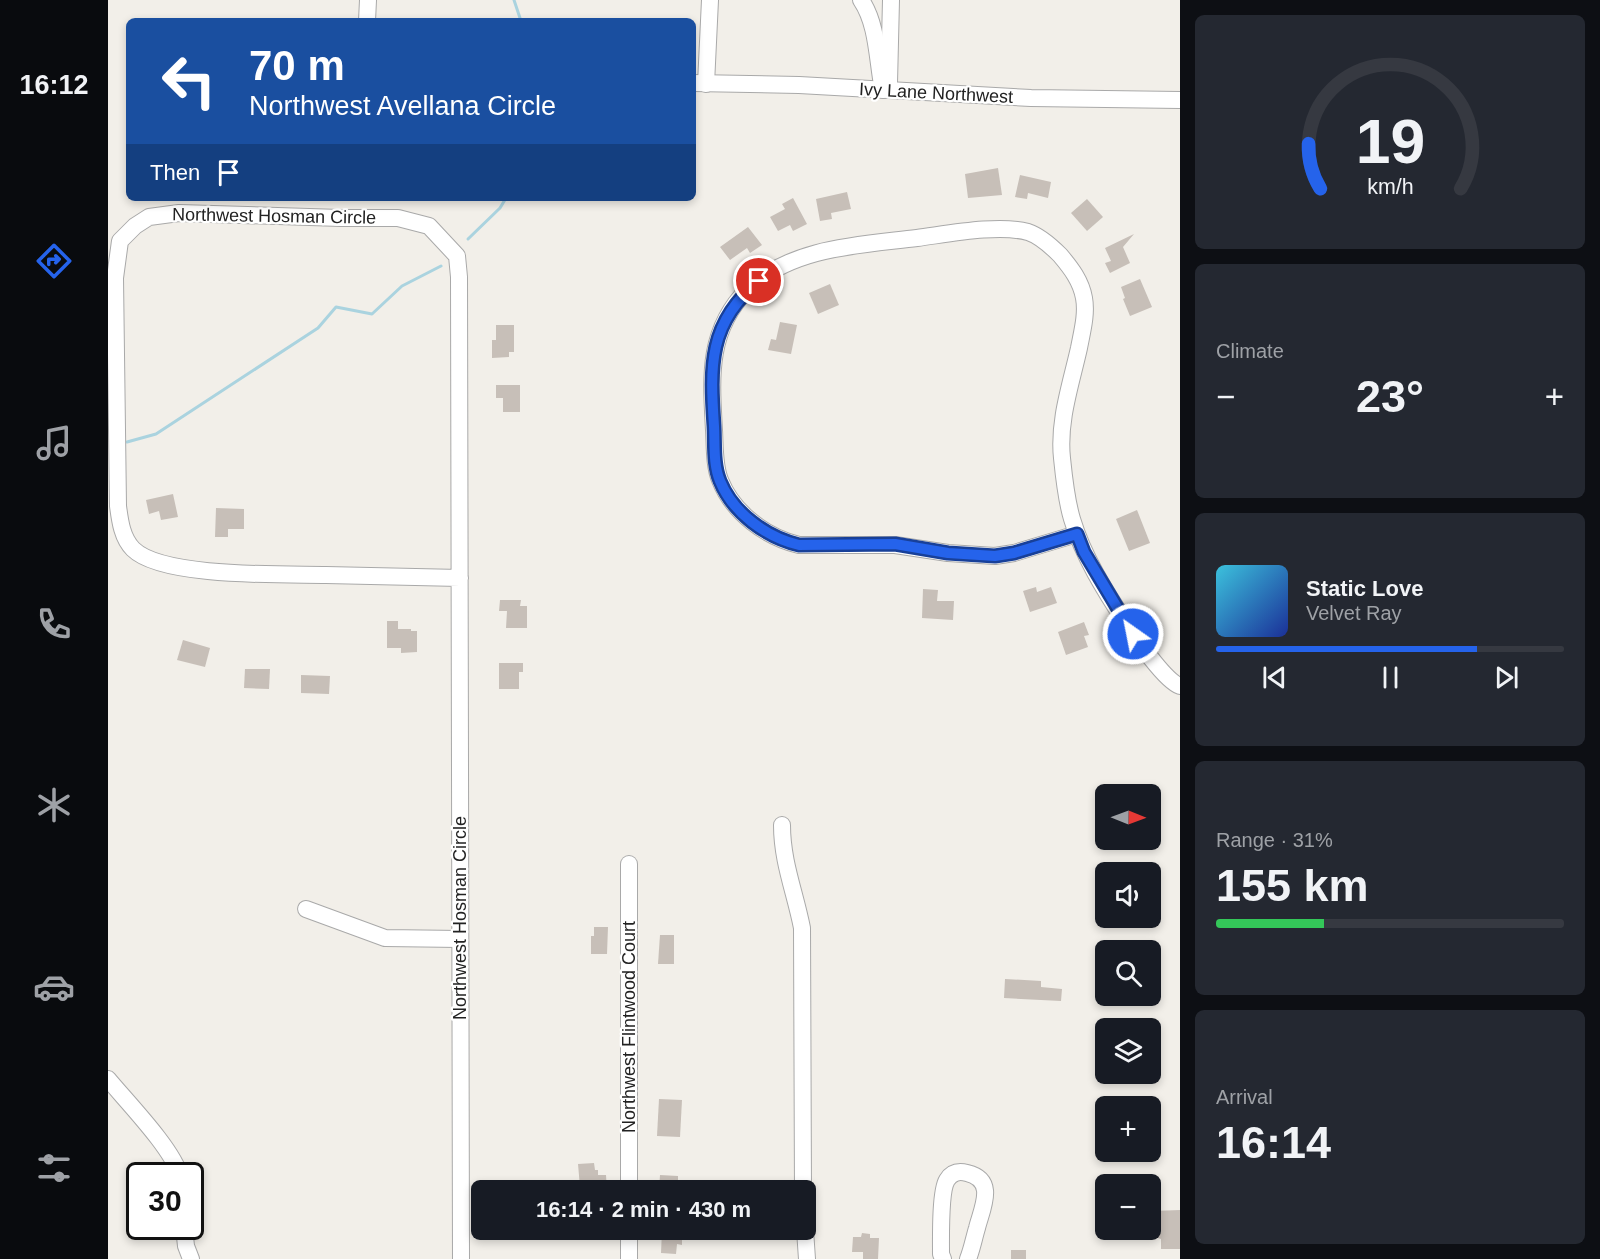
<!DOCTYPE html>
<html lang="en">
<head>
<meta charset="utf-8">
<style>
  :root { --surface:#171b24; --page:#242831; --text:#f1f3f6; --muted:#9ea1a6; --line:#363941; --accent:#2563eb }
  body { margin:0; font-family:Arial,sans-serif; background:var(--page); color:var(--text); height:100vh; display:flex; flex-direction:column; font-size:22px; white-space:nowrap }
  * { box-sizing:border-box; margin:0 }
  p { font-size:20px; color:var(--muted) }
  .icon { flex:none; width:33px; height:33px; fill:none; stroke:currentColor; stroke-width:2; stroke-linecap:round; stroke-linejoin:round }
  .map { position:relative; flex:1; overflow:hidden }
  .details { display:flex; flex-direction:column; gap:15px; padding:15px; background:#0d0f14; width:420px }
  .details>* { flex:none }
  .guide { position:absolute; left:18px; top:18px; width:570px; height:183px; border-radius:9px; box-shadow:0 3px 9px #0003; background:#1a4fa0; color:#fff; overflow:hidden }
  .needle { width:39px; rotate:91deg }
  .controls { position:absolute; left:987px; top:784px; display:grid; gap:12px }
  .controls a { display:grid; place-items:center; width:66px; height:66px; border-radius:9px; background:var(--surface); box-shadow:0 3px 9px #0003; font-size:30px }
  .speed { position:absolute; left:18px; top:1162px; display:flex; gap:12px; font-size:30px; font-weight:700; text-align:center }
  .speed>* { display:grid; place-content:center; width:78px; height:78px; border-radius:50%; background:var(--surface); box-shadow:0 3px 9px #0003; line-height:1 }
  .speed .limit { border:3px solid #111; border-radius:9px; background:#fff; color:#111 }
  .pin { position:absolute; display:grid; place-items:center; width:51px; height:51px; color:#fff; margin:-26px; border:3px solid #fff; border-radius:50%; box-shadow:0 2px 6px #0007 }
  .me { position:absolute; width:66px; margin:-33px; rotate:327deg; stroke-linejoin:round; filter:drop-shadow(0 0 4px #0008) }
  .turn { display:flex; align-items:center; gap:21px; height:126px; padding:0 24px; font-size:27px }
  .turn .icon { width:78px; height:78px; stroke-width:2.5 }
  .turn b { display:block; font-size:42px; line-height:51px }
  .then { display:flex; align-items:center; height:57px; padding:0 24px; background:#0003; gap:12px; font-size:22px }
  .big { font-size:45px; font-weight:700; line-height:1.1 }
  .details .widget { flex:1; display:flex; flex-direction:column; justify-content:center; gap:9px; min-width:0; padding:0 21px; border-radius:9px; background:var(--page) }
  .details .dial { align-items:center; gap:0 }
  .dial svg { height:156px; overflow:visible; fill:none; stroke:var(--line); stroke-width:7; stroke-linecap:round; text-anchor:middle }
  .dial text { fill:var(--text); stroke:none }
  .song { display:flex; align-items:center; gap:18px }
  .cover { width:72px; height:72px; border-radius:9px; background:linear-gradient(135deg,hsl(190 70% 55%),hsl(230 70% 35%)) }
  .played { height:6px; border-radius:3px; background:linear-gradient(90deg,var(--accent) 75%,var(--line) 75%) }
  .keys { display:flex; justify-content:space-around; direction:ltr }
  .heat { display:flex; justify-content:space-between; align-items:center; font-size:33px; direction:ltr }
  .charge { height:9px; border-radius:4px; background:linear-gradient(90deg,#34c759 31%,var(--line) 0) }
  .trip { position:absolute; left:363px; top:1180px; width:345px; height:60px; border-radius:9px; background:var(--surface); box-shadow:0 3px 9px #0003; font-weight:700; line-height:60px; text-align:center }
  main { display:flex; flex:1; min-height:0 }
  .dock { display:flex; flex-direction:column; width:108px; justify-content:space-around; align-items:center; background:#090b0e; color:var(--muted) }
  .dock .icon { width:42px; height:42px }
  .dock .selected { color:var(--accent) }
  .dock b { font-size:27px; color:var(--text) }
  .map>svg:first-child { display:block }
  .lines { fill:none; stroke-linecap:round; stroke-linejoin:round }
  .stream { stroke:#aad3df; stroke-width:3 }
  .building { fill:#c7bfb8 }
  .minor-casing { stroke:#a9a9a9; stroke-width:18 }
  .minor { stroke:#fff; stroke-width:16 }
  .route-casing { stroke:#184099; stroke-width:15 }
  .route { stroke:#2563eb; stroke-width:10 }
  .labels { text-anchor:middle; stroke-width:4.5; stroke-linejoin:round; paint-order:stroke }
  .street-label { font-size:18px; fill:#222; stroke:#fff }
</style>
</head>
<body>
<main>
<nav class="dock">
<b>16:12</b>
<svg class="icon selected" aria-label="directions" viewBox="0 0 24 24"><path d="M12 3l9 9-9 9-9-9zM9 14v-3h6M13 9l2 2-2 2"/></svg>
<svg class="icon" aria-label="music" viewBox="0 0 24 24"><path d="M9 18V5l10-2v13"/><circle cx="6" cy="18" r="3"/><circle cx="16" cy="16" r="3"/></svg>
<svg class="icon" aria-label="phone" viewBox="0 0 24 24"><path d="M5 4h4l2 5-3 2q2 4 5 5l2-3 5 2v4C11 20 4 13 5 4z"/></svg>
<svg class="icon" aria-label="climate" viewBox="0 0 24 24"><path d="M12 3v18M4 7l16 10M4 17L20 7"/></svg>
<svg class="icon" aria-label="car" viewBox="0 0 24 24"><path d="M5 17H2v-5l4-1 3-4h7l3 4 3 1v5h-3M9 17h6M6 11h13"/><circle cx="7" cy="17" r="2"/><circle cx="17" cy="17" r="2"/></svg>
<svg class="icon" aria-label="filters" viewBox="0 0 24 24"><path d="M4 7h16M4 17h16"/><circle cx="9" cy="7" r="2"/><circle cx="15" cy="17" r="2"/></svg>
</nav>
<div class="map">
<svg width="1072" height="1259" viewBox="0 0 1072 1259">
  <rect width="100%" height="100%" fill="#f2efe9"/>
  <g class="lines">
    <g class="stream">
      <polyline points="406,0 413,21"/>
      <polyline points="360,239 392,208 398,198"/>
      <polyline points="19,442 48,434 210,328 228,307 264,314 294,286 333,266"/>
    </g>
  </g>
  <g class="building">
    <polygon points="890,168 894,195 860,198 857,174"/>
    <polygon points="912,175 943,182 940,198 920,193 919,199 907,197"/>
    <polygon points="739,192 743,209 723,213 724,219 712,221 708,199"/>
    <polygon points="685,198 699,224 685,231 682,225 670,231 662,217 677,209 674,204"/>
    <polygon points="979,199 995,217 979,231 963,213"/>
    <polygon points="640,227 654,245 642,253 639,248 622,260 612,247"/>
    <polygon points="1026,234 1015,247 1022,263 1002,273 997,263 1003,261 997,248"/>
    <polygon points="1032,279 1044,307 1022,316 1015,299 1017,298 1013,287"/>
    <polygon points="722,284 731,305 710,314 701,293"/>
    <polygon points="672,322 689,325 683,354 660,350 663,339 668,340"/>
    <polygon points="388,325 406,325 406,352 401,352 401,357 384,358 384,340 388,340"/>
    <polygon points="388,385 412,385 412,412 395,412 395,398 388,398"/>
    <polygon points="65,494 70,517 53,520 51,511 41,514 38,500"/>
    <polygon points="108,508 136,509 136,529 120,529 120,537 107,537"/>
    <polygon points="1029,510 1042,543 1021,551 1008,519"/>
    <polygon points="928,587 929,592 943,587 949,603 922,612 915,591"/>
    <polygon points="815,589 830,590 829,601 846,601 845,620 814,618"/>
    <polygon points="392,600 413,600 412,606 419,606 419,628 398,628 399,611 391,611"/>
    <polygon points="279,621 290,621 290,629 303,629 303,631 309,631 309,652 293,653 293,648 279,648"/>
    <polygon points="976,622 981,635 976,636 980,647 958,655 950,632"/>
    <polygon points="75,640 102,648 97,667 69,660"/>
    <polygon points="391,663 415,663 415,672 411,672 411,689 391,689"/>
    <polygon points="137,669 162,669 161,689 136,688"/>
    <polygon points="193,675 222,676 221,694 193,693"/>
    <polygon points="486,927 500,927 499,954 483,954 483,936 486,936"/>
    <polygon points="552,935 566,935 566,964 550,964"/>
    <polygon points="897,979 933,981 933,987 954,989 953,1001 896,998"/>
    <polygon points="551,1099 574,1100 572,1137 549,1136"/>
    <polygon points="486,1163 487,1170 490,1170 490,1175 498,1175 499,1191 477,1191 477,1187 472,1187 470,1164"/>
    <polygon points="552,1175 570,1176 570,1191 551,1191"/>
    <polygon points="1072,1210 1072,1249 1053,1249 1053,1239 1050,1238 1050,1233 1045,1233 1044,1211"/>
    <polygon points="554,1230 574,1230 574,1245 569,1244 568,1254 553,1253"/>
    <polygon points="754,1233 762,1234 762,1238 771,1238 770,1259 755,1259 755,1252 744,1252 745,1237 753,1237"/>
    <rect x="903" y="1250" width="15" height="9"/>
  </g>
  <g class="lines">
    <g class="minor-casing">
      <g id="minor">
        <path d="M753,0C770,25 769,61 775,90"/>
        <polyline points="259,21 260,0"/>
        <polyline points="585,83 691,85 923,98 1072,100"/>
        <polyline points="781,83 783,0"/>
        <polyline points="598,84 602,0"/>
        <path d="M969,534L906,553L887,556L840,553L787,545H691C658,537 625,513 612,480C606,465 607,447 606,430C603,377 599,330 640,289C684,247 752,245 809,238C840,234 890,224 920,232C932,236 943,246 952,255C963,268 973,281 976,298C979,314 974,332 971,348C963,384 950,421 954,458C956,478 958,499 964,519C975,556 997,591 1018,623C1027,637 1057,681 1072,686"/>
        <path d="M352,578C307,577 263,576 218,575C176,574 54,578 25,549C14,538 12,521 10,506L7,278L12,241L27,226L41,217L71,213L233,218H290L321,226L349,256L351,277C352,605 352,932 353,1259"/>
        <path d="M674,825C674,862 687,892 694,928L695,1191"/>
        <polyline points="521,864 521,1191"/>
        <polyline points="198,909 277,938 352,939"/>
        <path d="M0,1079C19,1102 65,1149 72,1176"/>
        <polyline points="76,1227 78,1246 83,1259"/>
        <polyline points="521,1230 521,1259"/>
        <polyline points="697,1230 699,1259"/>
        <path d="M835,1259L833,1254C833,1239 832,1191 839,1180C844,1172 851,1171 859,1173C889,1180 874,1208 869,1228C866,1238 864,1249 860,1259"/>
      </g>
    </g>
    <use href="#minor" class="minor"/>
  </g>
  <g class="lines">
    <g class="route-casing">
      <path id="route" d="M651,281C600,322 602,367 606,426C607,444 605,464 612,481C625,513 658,537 691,545L787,544L840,553L887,556L906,553L969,534L976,552L1025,634"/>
    </g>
    <use href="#route" class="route"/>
  </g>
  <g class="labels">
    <g class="street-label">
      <text transform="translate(828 93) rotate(3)" y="6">Ivy Lane Northwest</text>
      <text transform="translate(166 216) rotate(1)" y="6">Northwest Hosman Circle</text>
      <text transform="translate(352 918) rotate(-90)" y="6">Northwest Hosman Circle</text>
      <text transform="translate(521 1027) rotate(-90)" y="6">Northwest Flintwood Court</text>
    </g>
  </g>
</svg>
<div class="controls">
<a><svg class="needle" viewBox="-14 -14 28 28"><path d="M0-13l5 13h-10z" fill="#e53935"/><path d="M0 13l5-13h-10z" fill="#9ea1a6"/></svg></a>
<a><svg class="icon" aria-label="sound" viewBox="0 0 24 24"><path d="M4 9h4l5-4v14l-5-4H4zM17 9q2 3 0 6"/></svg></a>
<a><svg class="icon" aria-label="search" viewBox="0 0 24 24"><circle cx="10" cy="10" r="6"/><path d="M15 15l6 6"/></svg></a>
<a><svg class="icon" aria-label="layers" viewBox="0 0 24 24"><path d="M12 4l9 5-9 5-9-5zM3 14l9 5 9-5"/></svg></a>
<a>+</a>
<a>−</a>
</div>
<div class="speed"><div class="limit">30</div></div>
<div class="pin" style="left:651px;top:281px;background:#d93025"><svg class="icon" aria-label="arrive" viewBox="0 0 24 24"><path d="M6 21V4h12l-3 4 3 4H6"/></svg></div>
<svg class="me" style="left:1025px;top:634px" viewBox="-20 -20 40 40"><circle r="17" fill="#2563eb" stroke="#fff" stroke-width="3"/><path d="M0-11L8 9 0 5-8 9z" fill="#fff"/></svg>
<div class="trip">16:14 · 2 min · 430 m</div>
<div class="guide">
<div class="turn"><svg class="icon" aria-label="left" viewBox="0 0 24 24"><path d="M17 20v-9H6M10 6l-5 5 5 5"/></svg><div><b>70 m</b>Northwest Avellana Circle</div></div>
<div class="then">Then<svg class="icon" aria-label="arrive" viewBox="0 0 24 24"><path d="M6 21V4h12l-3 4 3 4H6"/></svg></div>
</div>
</div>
<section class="details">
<div class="widget dial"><svg viewBox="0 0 100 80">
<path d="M14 69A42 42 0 1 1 86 69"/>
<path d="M14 69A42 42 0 0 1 8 46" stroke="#2563eb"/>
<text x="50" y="56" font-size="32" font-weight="700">19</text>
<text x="50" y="72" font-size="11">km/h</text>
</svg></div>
<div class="widget"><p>Climate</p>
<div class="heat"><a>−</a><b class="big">23°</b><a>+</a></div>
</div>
<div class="widget">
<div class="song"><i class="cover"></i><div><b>Static Love</b><p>Velvet Ray</p></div></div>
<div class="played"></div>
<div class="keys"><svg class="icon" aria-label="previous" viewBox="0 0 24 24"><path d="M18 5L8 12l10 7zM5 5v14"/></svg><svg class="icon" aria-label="pause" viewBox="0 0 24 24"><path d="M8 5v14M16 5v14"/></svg><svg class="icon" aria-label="next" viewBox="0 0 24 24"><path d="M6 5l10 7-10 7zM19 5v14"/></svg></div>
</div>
<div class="widget"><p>Range · 31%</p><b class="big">155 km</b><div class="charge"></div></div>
<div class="widget"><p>Arrival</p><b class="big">16:14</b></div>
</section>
</main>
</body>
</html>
